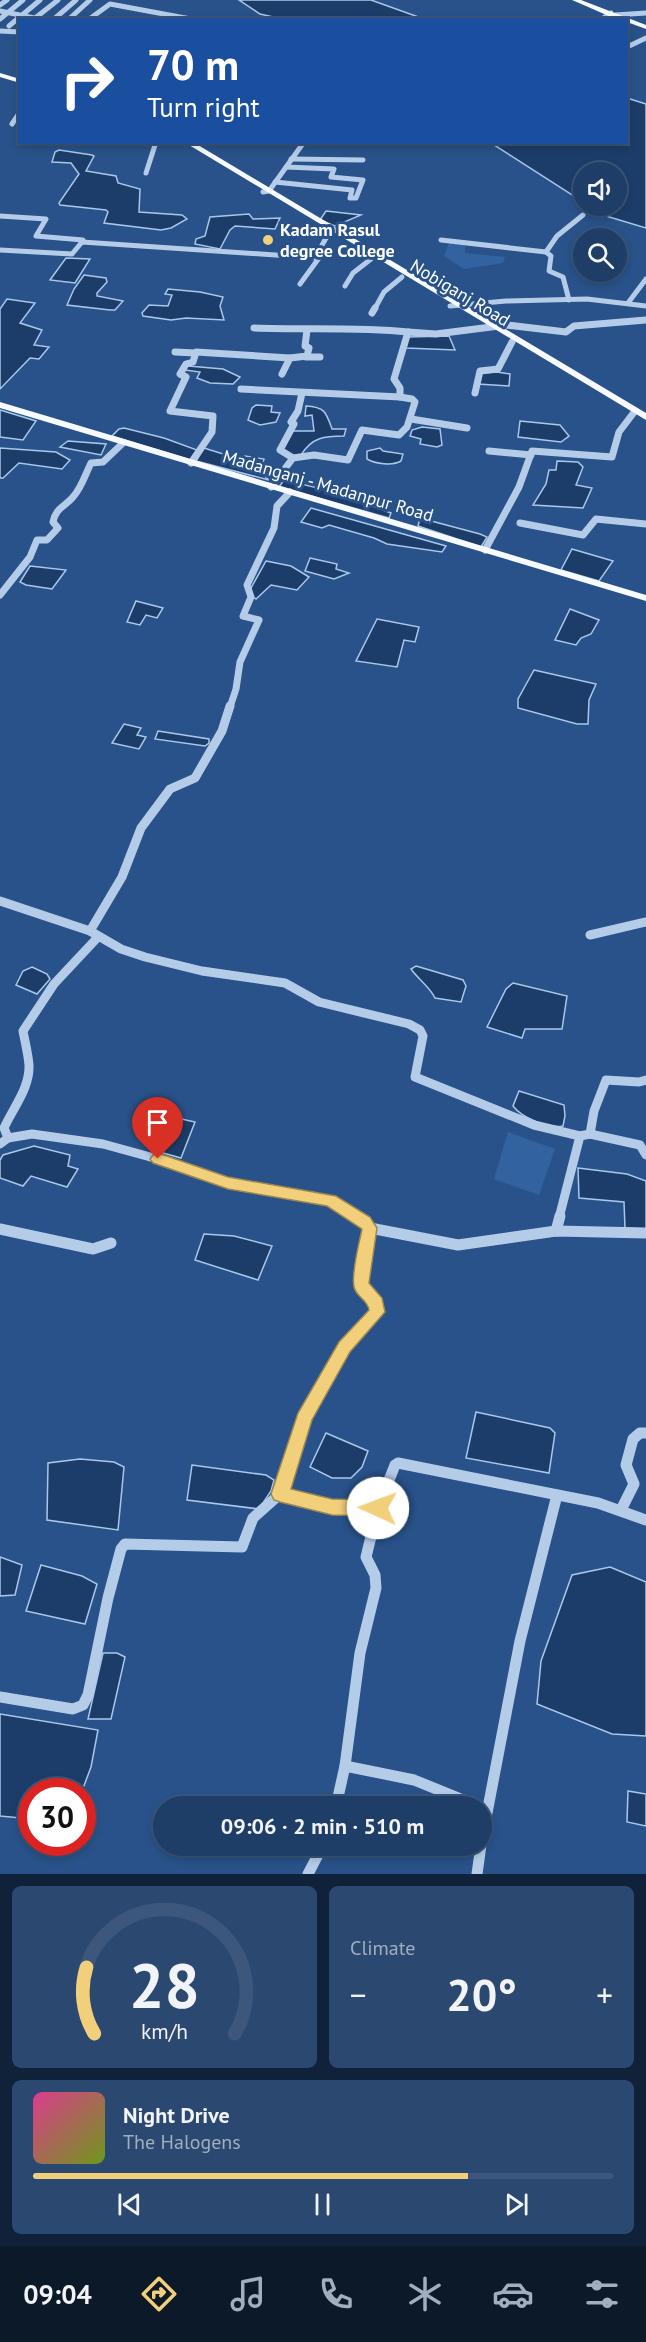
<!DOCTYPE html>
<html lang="en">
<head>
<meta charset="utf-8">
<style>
  :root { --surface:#1e3e67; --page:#2b4970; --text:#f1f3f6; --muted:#a1aec0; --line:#3c577b; --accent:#f1cf7b }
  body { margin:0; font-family:"PT Sans",sans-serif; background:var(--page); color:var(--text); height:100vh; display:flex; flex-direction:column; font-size:22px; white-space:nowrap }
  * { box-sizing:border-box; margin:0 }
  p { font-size:20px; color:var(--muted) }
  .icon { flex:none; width:33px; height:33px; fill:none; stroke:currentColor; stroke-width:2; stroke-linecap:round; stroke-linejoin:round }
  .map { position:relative; height:1874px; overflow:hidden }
  .details { display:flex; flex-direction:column; gap:12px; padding:12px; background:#102239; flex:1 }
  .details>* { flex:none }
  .hud { position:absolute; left:18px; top:18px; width:610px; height:126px; border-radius:0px; box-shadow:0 3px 9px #0003,0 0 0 2px var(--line); background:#1a4fa0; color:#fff; overflow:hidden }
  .fabs { position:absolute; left:573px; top:162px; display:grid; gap:12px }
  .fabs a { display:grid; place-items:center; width:54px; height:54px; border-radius:50%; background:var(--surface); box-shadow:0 3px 9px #0003,0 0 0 2px var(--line); font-size:30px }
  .speed { position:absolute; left:18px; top:1778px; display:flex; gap:12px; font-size:30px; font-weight:700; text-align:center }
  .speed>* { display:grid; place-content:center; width:78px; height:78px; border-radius:50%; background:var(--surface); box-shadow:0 3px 9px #0003,0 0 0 2px var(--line); line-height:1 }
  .speed .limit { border:9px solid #d22; background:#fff; color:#111 }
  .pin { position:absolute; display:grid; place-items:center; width:51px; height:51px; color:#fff; margin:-62px -26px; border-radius:50% 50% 50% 0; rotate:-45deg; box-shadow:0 0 6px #0007 }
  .pin .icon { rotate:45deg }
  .me { position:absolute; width:66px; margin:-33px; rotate:272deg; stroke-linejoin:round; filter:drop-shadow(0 0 4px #0008) }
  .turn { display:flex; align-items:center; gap:21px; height:126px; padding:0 30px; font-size:27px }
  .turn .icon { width:78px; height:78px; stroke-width:2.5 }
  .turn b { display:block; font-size:42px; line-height:51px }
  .big { font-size:45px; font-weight:800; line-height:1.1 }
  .details .card { flex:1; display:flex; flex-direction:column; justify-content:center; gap:9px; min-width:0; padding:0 21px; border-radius:9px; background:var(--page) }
  .details .dial { align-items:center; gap:0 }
  .dial svg { height:156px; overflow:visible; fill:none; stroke:var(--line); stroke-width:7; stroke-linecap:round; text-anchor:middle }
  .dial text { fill:var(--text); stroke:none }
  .song { display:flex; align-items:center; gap:18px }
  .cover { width:72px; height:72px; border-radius:9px; background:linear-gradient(135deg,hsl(330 70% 55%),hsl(80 70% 35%)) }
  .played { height:6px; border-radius:3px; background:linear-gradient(90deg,var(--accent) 75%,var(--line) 75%) }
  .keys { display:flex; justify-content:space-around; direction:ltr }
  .heat { display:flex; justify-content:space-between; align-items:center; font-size:33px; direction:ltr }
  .details .tiles { flex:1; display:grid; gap:12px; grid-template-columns:1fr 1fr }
  .card:last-child { grid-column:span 2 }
  .trip { position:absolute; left:153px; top:1796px; width:339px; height:60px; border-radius:30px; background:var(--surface); box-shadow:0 3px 9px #0003,0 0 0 2px var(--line); font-weight:800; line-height:60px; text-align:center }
  .tabs { display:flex; height:96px; justify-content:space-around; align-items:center; background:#0c1929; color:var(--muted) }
  .tabs .icon { width:42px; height:42px }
  .tabs .selected { color:var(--accent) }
  .tabs b { font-size:27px; color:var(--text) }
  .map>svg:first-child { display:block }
  .green { fill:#3263a0 }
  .water { fill:#1c3d69; stroke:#a9c7e9; stroke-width:1.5 }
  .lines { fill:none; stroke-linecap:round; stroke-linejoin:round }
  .minor-far3 { stroke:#b5cce9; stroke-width:5 }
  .minor-far2 { stroke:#b5cce9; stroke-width:7 }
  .minor-far1 { stroke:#b5cce9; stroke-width:9 }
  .minor { stroke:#b5cce9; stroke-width:11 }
  .major { fill:#f7fafe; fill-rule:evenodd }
  .route { fill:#f1cf7b; stroke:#9d8750; stroke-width:1.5 }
  .poi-dot { fill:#f1cf7b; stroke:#285289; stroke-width:2 }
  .labels { text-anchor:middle; stroke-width:6; stroke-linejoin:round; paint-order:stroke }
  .far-poi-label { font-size:18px; font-weight:bold; fill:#fff; stroke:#285289; text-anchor:start }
  .far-street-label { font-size:18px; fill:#fff; stroke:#285289 }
</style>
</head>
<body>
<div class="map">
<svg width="646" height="1874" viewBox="0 0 646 1874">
  <rect width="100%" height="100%" fill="#285289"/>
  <g class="green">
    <polygon points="449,243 465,244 465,253 505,257 503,263 464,269 444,256"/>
    <polygon points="508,1132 555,1149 539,1195 494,1179"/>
  </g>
  <g class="water">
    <polygon points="239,0 371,0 424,19 282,19 260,14"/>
    <polygon points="627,98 646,104 646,228 606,216 590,206 616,206 616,172 584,172 583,202 491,143 627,142"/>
    <polygon points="59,150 92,155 94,156 86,171 116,176 118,183 140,189 139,212 182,215 187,219 171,228 161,230 104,223 108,212 106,210 60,205 59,203 79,174 71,163 52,162 55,152"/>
    <polygon points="326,211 361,215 335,226 320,220"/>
    <polygon points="249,214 253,219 280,218 275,229 235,226 230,230 220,249 195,244 196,239 205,236 210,217"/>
    <polygon points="66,258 90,259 75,283 50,280"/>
    <polygon points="84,275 106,278 107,282 97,293 97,296 123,301 115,310 110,310 67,305 74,289"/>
    <polygon points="168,289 200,292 223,297 220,306 224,320 186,318 171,320 143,316 142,313 149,305 168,306 172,295 165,294"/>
    <polygon points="7,299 35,303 20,323 42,330 34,345 49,347 39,359 30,358 0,389 0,309"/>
    <polygon points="449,336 455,350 406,348 408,337"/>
    <polygon points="188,366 223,369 240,377 233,384 210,383 197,378 200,372 185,370"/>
    <polygon points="497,372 510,374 509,386 478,384 480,373"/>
    <polygon points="256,405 272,406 271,412 280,413 276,422 260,425 248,420 252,408"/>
    <path d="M306,406C325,407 326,412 332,429H346L344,436C325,436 312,437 301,455L292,457L281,451L292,431H314L312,415L305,416Z"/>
    <polygon points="0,410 36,421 23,440 0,437"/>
    <polygon points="520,421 560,425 569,436 561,442 518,437"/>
    <polygon points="422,427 440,429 442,445 437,447 420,444 421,439 410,436 412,430"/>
    <polygon points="124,428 164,438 197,450 190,460 112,436 119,429"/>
    <polygon points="68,441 106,444 101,455 60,447"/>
    <polygon points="0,448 56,452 70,460 62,469 19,463 3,478 0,478"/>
    <polygon points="204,448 239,459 245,456 264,459 260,472 269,480 196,461"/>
    <path d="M380,448L383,451L403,454L401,461C393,466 375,464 367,459V451Z"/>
    <polygon points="557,461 578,462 583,467 576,485 592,488 583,508 533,505 546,484 549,470 556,470"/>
    <polygon points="284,480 335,492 391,513 389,518 279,487"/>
    <polygon points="311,508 446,546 442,552 387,544 374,538 329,525 322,528 301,522"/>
    <polygon points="420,518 480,534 487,537 481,547 418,526"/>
    <polygon points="572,549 613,561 599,581 561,570"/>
    <polygon points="310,558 337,564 336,569 349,573 334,579 305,571"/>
    <polygon points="266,561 291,566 309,577 297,590 271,585 256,599 251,595 251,588"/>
    <polygon points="30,566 66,570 52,589 26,585 20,582"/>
    <polygon points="136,601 163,608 157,618 146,615 140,625 127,622"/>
    <polygon points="570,609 599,620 591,634 581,638 576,645 555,640"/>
    <polygon points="377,619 419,627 415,642 404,640 397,667 356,661"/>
    <polygon points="534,670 596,684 589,700 588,724 577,724 518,708 518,699"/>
    <polygon points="124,724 141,728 137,735 146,737 139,749 112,743"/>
    <polygon points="158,731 209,739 209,743 205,746 155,739"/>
    <path d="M416,966L463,980L466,986L461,1002L435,998C430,987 418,979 411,969Z"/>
    <polygon points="32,967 47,974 50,979 37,994 16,985 23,971"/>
    <polygon points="513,983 567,996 562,1029 525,1029 522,1038 487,1027 506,989"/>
    <path d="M519,1091L564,1105L565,1116L563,1126C549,1129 522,1118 513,1106Z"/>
    <polygon points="168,1116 195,1122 181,1158 156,1151 163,1118"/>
    <polygon points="34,1146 70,1155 68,1166 78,1169 67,1187 31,1176 23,1186 0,1178 0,1160 3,1155"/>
    <polygon points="578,1168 627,1174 646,1181 646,1229 625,1228 624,1202 579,1198"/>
    <polygon points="204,1234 234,1236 272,1246 258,1280 195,1260"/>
    <polygon points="476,1412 550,1428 555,1433 549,1473 466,1458"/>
    <polygon points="326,1433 368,1451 362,1467 351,1478 332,1478 310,1467"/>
    <polygon points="80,1459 114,1462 124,1467 118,1530 47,1520 48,1463"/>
    <polygon points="192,1465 266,1475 274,1480 271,1491 259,1509 187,1500"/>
    <polygon points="0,1557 22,1565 15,1595 0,1596"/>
    <polygon points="41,1565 82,1576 97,1584 85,1624 26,1611"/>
    <polygon points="610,1567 646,1582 646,1736 612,1734 537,1704 541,1661 572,1575"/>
    <polygon points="103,1653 117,1653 125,1657 111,1719 88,1719"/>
    <polygon points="0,1714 98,1730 91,1767 82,1791 32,1791 31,1819 0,1816"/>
    <polygon points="628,1791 646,1794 646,1826 627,1822"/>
  </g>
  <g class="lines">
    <g class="minor-far3">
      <polyline points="0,5 7,0"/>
      <polyline points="0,11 44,20"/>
      <polyline points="615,15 646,13"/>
      <polyline points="0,19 23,0"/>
      <polyline points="34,19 58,0"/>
      <polyline points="53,20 76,0"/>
      <polyline points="68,20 90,0"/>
      <polyline points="88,20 110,4 196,20"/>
      <polyline points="600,20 611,13"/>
      <polyline points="9,26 40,0"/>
      <polyline points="0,31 20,32"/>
      <polyline points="627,47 646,38"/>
      <polyline points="12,124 20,112"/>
      <polyline points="291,159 363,160"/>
      <polyline points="146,173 156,142"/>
      <polyline points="275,182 352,190 350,198 356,198 363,180 331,177 334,169 286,167"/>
      <polyline points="263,192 269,191 304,142"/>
      <polyline points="0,216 46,219 36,236 83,240 82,242"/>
      <polyline points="441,240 546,252"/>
      <polyline points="0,250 72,254 82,242 319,258"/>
      <polyline points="300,284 319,258 321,247 331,229"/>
      <polyline points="345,286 353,273 371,259"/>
      <polyline points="569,300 563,277 549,271 551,256 546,252 557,236 583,215"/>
      <polyline points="628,303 646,279"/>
      <polyline points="450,306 506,301 587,299 646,306"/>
      <polyline points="374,310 384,292 402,277"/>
    </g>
    <g class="minor-far2">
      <polyline points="372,313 375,308"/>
      <path d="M254,328C305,330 357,327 408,332"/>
      <polyline points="175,352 195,353"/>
      <polyline points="306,357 320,357"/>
      <polyline points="282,374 290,358 307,356 309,348 305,346 307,330"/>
      <polyline points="241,389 400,397"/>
      <polyline points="475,393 480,371 498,369 512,342"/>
      <polyline points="411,419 467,428"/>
      <polyline points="489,451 531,455"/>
      <polyline points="293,458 280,450 294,424 291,422 298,411 302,393"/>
      <polyline points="191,463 212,432 213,416 170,411 186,377 180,374 186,364 193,362 196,352 290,358"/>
      <polyline points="271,487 293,458 314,455 348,460 362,430 399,435 407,427 415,402 412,399 400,397 400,388 394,379 408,332 436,334 507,325 566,332 574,326 646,320"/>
      <polyline points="520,523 583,535 596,519 646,524"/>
      <polyline points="485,550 519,487 532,451 612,457 619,432 635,411"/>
      <path d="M0,595L30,557L37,540H47L58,528L53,522C56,507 65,507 73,497C81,489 86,473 91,463L103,462L123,443"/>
      <polyline points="230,707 236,689 240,662 259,620 243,616 251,597 247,585 274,528 277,506 290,492"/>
    </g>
    <g class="minor-far1">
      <polyline points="0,901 90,931 121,949 145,957 202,971 285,983 319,1002 409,1024 420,1030 423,1036 415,1077 534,1125 580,1136 590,1134 640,1145 646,1155"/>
      <polyline points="90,931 122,877 141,828 170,789 195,778 222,731 230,706"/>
      <polyline points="590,935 646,922"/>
      <polyline points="590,1134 594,1111 606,1080 639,1082 646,1080"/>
      <polyline points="8,1138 32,1134 103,1144 176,1164 228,1183 331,1200 358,1218"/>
      <path d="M0,1144L8,1138L4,1128C13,1108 30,1088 29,1065C28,1053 25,1042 23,1031L54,984L98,937"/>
      <polyline points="559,1218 580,1136"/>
    </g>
    <g class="minor">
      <polyline points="370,1228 458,1245 556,1231 646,1233"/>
      <polyline points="0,1229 93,1249 111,1243"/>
      <polyline points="556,1231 560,1216"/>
      <polyline points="280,1494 304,1418 345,1347 377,1312 361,1283 370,1228 356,1216"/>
      <polyline points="621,1510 634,1484 626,1465 633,1439 640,1433 646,1433"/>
      <polyline points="0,1697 73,1709 83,1705 88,1695 108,1598 121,1549 125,1544 242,1547 253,1518 280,1494 332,1507 378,1508 395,1465 398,1463 598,1503 646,1520"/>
      <polyline points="345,1766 414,1780 478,1806"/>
      <polyline points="336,1806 345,1766 360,1653 376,1588 375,1575 366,1557 378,1508"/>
      <polyline points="482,1839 520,1641 557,1495"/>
      <polyline points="308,1874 323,1845"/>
      <polyline points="477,1874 481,1845"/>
    </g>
    <g class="major">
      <polygon points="572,0 581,0 646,25 646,29 627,22 627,20 618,20"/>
      <polygon points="0,73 20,79 20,83 0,77"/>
      <polygon points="184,142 193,142 646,413 646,420"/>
      <polygon points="0,402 646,595 646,601 0,408"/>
    </g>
  </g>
  <path class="route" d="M158,1153L228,1177L336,1196L370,1217L377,1228L369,1283L382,1298L385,1312L350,1352L312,1420L291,1489L332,1499L378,1500L385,1502L387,1508L385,1514L378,1516L332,1515L280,1502L274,1500L271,1494L298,1413L339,1342L369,1310C368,1300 356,1297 354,1287C351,1273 359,1244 362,1229L327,1206L228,1189L153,1163L150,1159L153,1155Z"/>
  <circle class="poi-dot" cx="268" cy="240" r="6"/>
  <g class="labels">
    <g class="far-poi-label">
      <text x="280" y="236">Kadam Rasul<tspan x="280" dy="21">degree College</tspan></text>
    </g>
    <g class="far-street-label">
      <text transform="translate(460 293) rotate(31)" y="6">Nobiganj Road</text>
      <text transform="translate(328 486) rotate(16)" y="6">Madanganj - Madanpur Road</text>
    </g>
  </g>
</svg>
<div class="fabs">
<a><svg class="icon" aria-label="sound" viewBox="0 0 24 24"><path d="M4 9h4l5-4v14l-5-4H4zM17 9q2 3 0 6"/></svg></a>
<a><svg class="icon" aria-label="search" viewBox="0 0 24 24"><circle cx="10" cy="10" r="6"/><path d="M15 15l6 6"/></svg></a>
</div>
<div class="speed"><div class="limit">30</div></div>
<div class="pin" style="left:158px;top:1159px;background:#d93025"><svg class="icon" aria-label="arrive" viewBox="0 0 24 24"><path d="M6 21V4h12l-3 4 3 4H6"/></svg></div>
<svg class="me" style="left:378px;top:1508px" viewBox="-20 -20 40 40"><circle r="19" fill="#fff"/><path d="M0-13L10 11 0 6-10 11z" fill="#f1cf7b"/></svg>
<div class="trip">09:06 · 2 min · 510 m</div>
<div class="hud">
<div class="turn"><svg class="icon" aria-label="right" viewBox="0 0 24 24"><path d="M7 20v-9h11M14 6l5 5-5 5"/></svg><div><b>70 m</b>Turn right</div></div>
</div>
</div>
<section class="details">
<div class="tiles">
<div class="card dial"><svg viewBox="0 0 100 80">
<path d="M14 69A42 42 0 1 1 86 69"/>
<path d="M14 69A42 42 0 0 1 10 35" stroke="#f1cf7b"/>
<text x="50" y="56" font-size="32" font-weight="700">28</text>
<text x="50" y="72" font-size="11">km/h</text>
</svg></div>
<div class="card"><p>Climate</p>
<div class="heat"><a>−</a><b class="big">20°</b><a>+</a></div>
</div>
<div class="card">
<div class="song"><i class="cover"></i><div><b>Night Drive</b><p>The Halogens</p></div></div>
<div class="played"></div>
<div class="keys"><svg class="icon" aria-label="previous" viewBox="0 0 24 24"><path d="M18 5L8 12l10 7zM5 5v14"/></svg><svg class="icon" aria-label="pause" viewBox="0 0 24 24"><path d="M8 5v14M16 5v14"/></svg><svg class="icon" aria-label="next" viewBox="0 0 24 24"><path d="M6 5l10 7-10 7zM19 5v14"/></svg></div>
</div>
</div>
</section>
<nav class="tabs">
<b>09:04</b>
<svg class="icon selected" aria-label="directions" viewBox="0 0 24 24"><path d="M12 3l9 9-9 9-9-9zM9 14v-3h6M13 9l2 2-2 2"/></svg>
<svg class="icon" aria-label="music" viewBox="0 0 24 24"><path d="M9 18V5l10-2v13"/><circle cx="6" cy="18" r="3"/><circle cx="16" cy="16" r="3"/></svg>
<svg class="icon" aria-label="phone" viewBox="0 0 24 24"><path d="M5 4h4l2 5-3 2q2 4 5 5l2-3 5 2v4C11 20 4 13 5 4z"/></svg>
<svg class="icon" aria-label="climate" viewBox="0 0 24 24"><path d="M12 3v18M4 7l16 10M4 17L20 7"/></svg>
<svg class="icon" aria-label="car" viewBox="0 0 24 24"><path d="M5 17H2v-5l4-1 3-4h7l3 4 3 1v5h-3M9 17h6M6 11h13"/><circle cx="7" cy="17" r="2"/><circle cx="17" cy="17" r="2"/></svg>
<svg class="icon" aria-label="filters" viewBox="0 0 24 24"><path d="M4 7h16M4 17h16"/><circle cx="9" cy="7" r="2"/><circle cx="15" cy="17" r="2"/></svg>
</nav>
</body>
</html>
